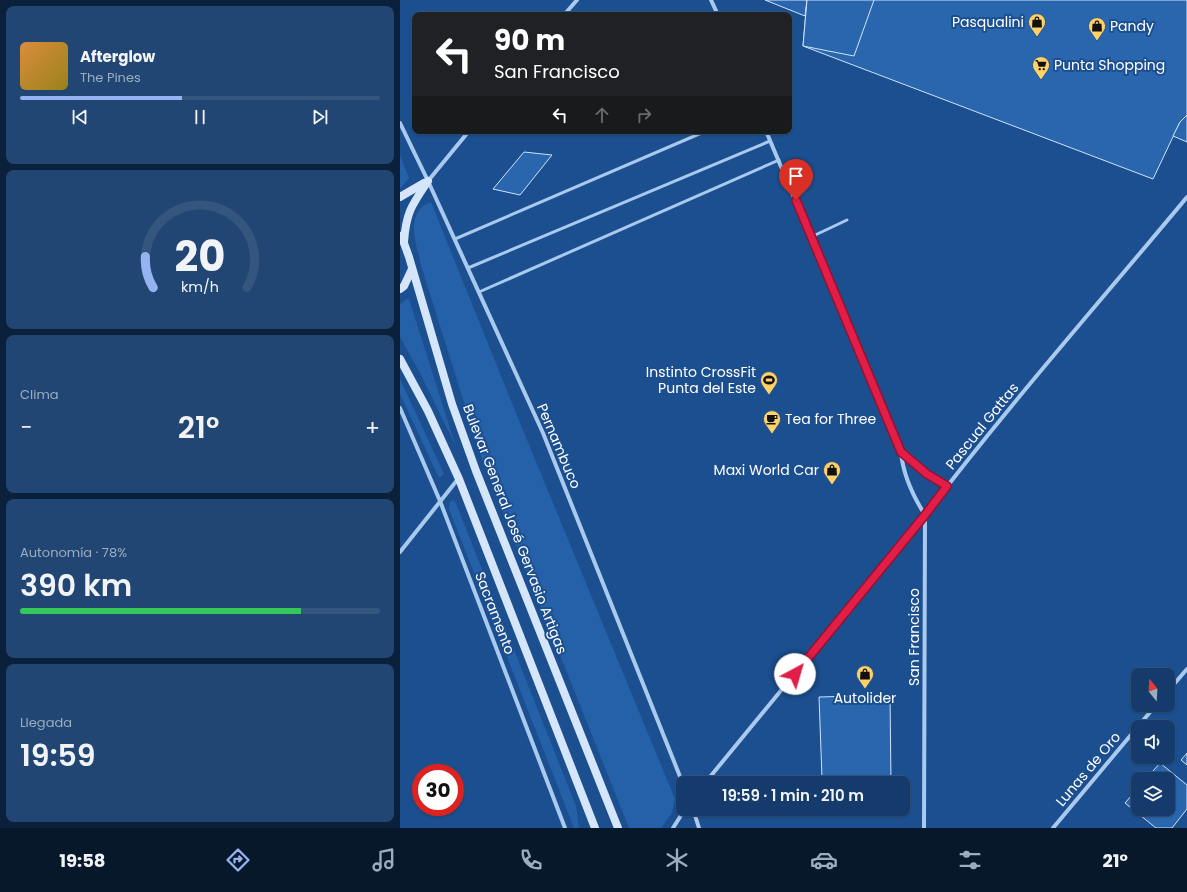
<!DOCTYPE html>
<html lang="es">
<head>
<meta charset="utf-8">
<style>
  :root { --surface:#143b6b; --page:#214673; --text:#f1f3f6; --muted:#9dadc1; --line:#33557e; --accent:#95b2f1 }
  body { margin:0; font-family:Poppins,sans-serif; background:var(--page); color:var(--text); height:100vh; display:flex; flex-direction:column; font-size:15px; white-space:nowrap }
  * { box-sizing:border-box; margin:0 }
  p { font-size:13px; color:var(--muted) }
  .icon { flex:none; width:22px; height:22px; fill:none; stroke:currentColor; stroke-width:2; stroke-linecap:round; stroke-linejoin:round }
  .map { position:relative; flex:1; overflow:hidden }
  .side { display:flex; flex-direction:column; gap:6px; padding:6px; background:#0b203b; width:400px }
  .side>* { flex:none }
  .banner { position:absolute; left:12px; top:12px; width:380px; height:122px; border-radius:8px; box-shadow:0 1px 3px #0004,0 0 0 1px var(--line); background:#202124; color:#fff; overflow:hidden }
  .needle { width:26px; rotate:342deg }
  .buttons { position:absolute; left:731px; top:668px; display:grid; gap:8px }
  .buttons a { display:grid; place-items:center; width:44px; height:44px; border-radius:8px; background:var(--surface); box-shadow:0 1px 3px #0004,0 0 0 1px var(--line); font-size:20px }
  .speed { position:absolute; left:12px; top:764px; display:flex; gap:8px; font-size:20px; font-weight:700; text-align:center }
  .speed>* { display:grid; place-content:center; width:52px; height:52px; border-radius:50%; background:var(--surface); box-shadow:0 1px 3px #0004,0 0 0 1px var(--line); line-height:1 }
  .speed .limit { border:6px solid #d22; background:#fff; color:#111 }
  .pin { position:absolute; display:grid; place-items:center; width:34px; height:34px; color:#fff; margin:-41px -17px; border-radius:50% 50% 50% 0; rotate:-45deg; box-shadow:0 0 4px #0007 }
  .pin .icon { rotate:45deg }
  .me { position:absolute; width:44px; margin:-22px; rotate:39deg; stroke-linejoin:round; filter:drop-shadow(0 0 3px #0008) }
  .turn { display:flex; align-items:center; gap:14px; height:84px; padding:0 16px; font-size:18px }
  .turn .icon { width:52px; height:52px; stroke-width:2.5 }
  .turn b { display:block; font-size:28px; line-height:34px }
  .lanes { display:flex; align-items:center; height:38px; padding:0 16px; background:#0003; justify-content:center; gap:20px; direction:ltr }
  .lanes .off { opacity:.35 }
  .big { font-size:30px; font-weight:600; line-height:1.1 }
  .side .widget { flex:1; display:flex; flex-direction:column; justify-content:center; gap:6px; min-width:0; padding:0 14px; border-radius:8px; background:var(--page) }
  .side .dial { align-items:center; gap:0 }
  .dial svg { height:104px; overflow:visible; fill:none; stroke:var(--line); stroke-width:7; stroke-linecap:round; text-anchor:middle }
  .dial text { fill:var(--text); stroke:none }
  .song { display:flex; align-items:center; gap:12px }
  .cover { width:48px; height:48px; border-radius:6px; background:linear-gradient(135deg,hsl(30 70% 55%),hsl(50 70% 35%)) }
  .played { height:4px; border-radius:2px; background:linear-gradient(90deg,var(--accent) 45%,var(--line) 45%) }
  .keys { display:flex; justify-content:space-around; direction:ltr }
  .heat { display:flex; justify-content:space-between; align-items:center; font-size:22px; direction:ltr }
  .charge { height:6px; border-radius:3px; background:linear-gradient(90deg,#34c759 78%,var(--line) 0) }
  .trip { position:absolute; left:276px; top:776px; width:234px; height:40px; border-radius:8px; background:var(--surface); box-shadow:0 1px 3px #0004,0 0 0 1px var(--line); font-weight:600; line-height:40px; text-align:center }
  .tab-bar { display:flex; height:64px; justify-content:space-around; align-items:center; background:#08182b; color:var(--muted) }
  .tab-bar .icon { width:28px; height:28px }
  .tab-bar .active { color:var(--accent) }
  .tab-bar b { font-size:18px; color:var(--text) }
  main { display:flex; flex:1; min-height:0 }
  .map>svg:first-child { display:block }
  .green { fill:#2461a8 }
  .building { fill:#2a66ad; stroke:#cfe3fa }
  .lines { fill:none; stroke-linecap:round; stroke-linejoin:round }
  .lane { stroke:#a9c9ee; stroke-width:3 }
  .street { stroke:#a9c9ee; stroke-width:4 }
  .secondary { stroke:#d6e6fa; stroke-width:8 }
  .route-casing { stroke:#92132f; stroke-width:10 }
  .route { stroke:#e11d48; stroke-width:7 }
  .labels { text-anchor:middle; stroke-width:4; stroke-linejoin:round; paint-order:stroke }
  .poi-label { font-size:14px; fill:#fff; stroke:#1b4f8f; text-anchor:end }
  .street-label { font-size:14px; fill:#fff; stroke:#1b4f8f }
</style>
</head>
<body>
<main>
<section class="side">
<div class="widget">
<div class="song"><i class="cover"></i><div><b>Afterglow</b><p>The Pines</p></div></div>
<div class="played"></div>
<div class="keys"><svg class="icon" aria-label="previous" viewBox="0 0 24 24"><path d="M18 5L8 12l10 7zM5 5v14"/></svg><svg class="icon" aria-label="pause" viewBox="0 0 24 24"><path d="M8 5v14M16 5v14"/></svg><svg class="icon" aria-label="next" viewBox="0 0 24 24"><path d="M6 5l10 7-10 7zM19 5v14"/></svg></div>
</div>
<div class="widget dial"><svg viewBox="0 0 100 80">
<path d="M14 69A42 42 0 1 1 86 69"/>
<path d="M14 69A42 42 0 0 1 8 45" stroke="#95b2f1"/>
<text x="50" y="56" font-size="32" font-weight="700">20</text>
<text x="50" y="72" font-size="11">km/h</text>
</svg></div>
<div class="widget"><p>Clima</p>
<div class="heat"><a>−</a><b class="big">21°</b><a>+</a></div>
</div>
<div class="widget"><p>Autonomía · 78%</p><b class="big">390 km</b><div class="charge"></div></div>
<div class="widget"><p>Llegada</p><b class="big">19:59</b></div>
</section>
<div class="map">
<svg width="787" height="828" viewBox="0 0 787 828">
  <rect width="100%" height="100%" fill="#1b4f8f"/>
  <g class="green">
    <polygon points="0,155 9,178 2,187 0,188"/>
    <path d="M31,202L118,418L275,799L272,813L261,828H229L81,457L20,262C17,246 8,224 20,209C22,206 27,204 31,202Z"/>
    <polygon points="7,299 9,299 56,447 20,373 0,337 0,304"/>
    <polygon points="0,379 44,474 39,478 0,394"/>
    <polygon points="53,500 55,501 176,806 179,828 174,828 49,509 50,502"/>
  </g>
  <g class="building">
    <polygon points="365,0 407,0 405,16"/>
    <polygon points="407,0 787,0 787,115 780,122 753,179 403,46"/>
    <polygon points="407,0 474,0 454,56 403,46"/>
    <polygon points="787,115 787,142 773,136 780,122"/>
    <polygon points="124,152 152,155 120,195 93,189"/>
    <polygon points="490,695 491,783 427,783 422,778 419,697"/>
    <polygon points="787,753 787,765 781,760"/>
    <polygon points="760,763 787,785 787,809 772,828 756,828 725,803 738,788 738,809 768,809 768,779 746,779"/>
  </g>
  <g class="lines">
    <g class="lane">
      <polyline points="239,131 249,133 252,131"/>
      <polyline points="411,237 447,220"/>
      <polyline points="55,239 306,131"/>
      <polyline points="68,268 370,141"/>
      <polyline points="79,292 379,160"/>
    </g>
    <g class="street">
      <polyline points="311,0 318,15"/>
      <polyline points="164,15 177,0"/>
      <polyline points="0,123 28,181 143,433 283,784"/>
      <path d="M366,131L501,452C503,475 513,496 525,515L524,828"/>
      <polyline points="28,181 69,131"/>
      <polyline points="0,408 40,501 165,828"/>
      <polyline points="501,452 527,474 547,486"/>
      <polyline points="0,552 58,479"/>
      <polyline points="768,691 787,669"/>
      <path d="M305,783L525,515C608,406 699,303 787,197"/>
      <polyline points="293,809 299,828"/>
      <polyline points="273,828 285,809"/>
      <polyline points="653,828 756,705"/>
    </g>
    <g class="secondary">
      <polyline points="0,197 24,183"/>
      <polyline points="0,236 4,243 9,257 52,404 76,471 218,828"/>
      <path d="M4,242C6,212 12,205 28,181"/>
      <polyline points="0,289 4,286 12,269"/>
      <polyline points="0,359 28,411 59,479 195,828"/>
    </g>
  </g>
  <g class="lines">
    <g class="route-casing">
      <polyline id="route" points="395,674 525,515 547,486 527,474 501,452 396,200"/>
    </g>
    <use href="#route" class="route"/>
  </g>
  <defs>
    <g id="shop-pin" transform="scale(0.9)"><path d="M0 17L-7.5 6A9.5 9.5 0 1 1 7.5 6Z" fill="#ffd166" stroke="#1b4f8f"/><path d="M-5-2.5h2.3a2.7 3.5 0 0 1 5.4 0H5L5.5 6h-11ZM-1.5-2.5h3a1.5 2.3 0 0 0-3 0Z" fill="#111"/></g>
    <g id="supermarket-pin" transform="scale(0.9)"><path d="M0 17L-7.5 6A9.5 9.5 0 1 1 7.5 6Z" fill="#ffd166" stroke="#1b4f8f"/><path d="M-6-5.5h2.5l.6 2H6L4.5 2H-2.5L-4.4-4H-6ZM-1.5 3.2a1.3 1.3 0 1 0 .1 0ZM3 3.2a1.3 1.3 0 1 0 .1 0Z" fill="#111"/></g>
    <g id="stadium-pin" transform="scale(0.9)"><path d="M0 17L-7.5 6A9.5 9.5 0 1 1 7.5 6Z" fill="#ffd166" stroke="#1b4f8f"/><path d="M0-5a6.5 5 0 1 0 0 10a6.5 5 0 1 0 0-10ZM-3.5-1.8h7v3.6h-7Z" fill="#111"/></g>
    <g id="cafe-pin" transform="scale(0.9)"><path d="M0 17L-7.5 6A9.5 9.5 0 1 1 7.5 6Z" fill="#ffd166" stroke="#1b4f8f"/><path d="M-5.5-4.5H6V0H3Q3 3.5 0 3.5H-2.5Q-5.5 3.5-5.5 0ZM3-3.2v2h1.7v-2ZM-6 4.5H4V6H-6Z" fill="#111"/></g>
  </defs>
  <g fill-rule="evenodd">
    <use href="#shop-pin" x="637" y="22"/>
    <use href="#shop-pin" x="697" y="26"/>
    <use href="#supermarket-pin" x="641" y="65"/>
    <use href="#stadium-pin" x="369" y="380"/>
    <use href="#cafe-pin" x="372" y="419"/>
    <use href="#shop-pin" x="432" y="470"/>
    <use href="#shop-pin" x="465" y="674"/>
  </g>
  <g class="labels">
    <g class="poi-label">
      <text x="624" y="27">Pasqualini</text>
      <text x="710" y="31" text-anchor="start">Pandy</text>
      <text x="654" y="70" text-anchor="start">Punta Shopping</text>
      <text x="356" y="377">Instinto CrossFit<tspan x="356" dy="16">Punta del Este</tspan></text>
      <text x="385" y="424" text-anchor="start">Tea for Three</text>
      <text x="419" y="475">Maxi World Car</text>
      <text x="465" y="703" text-anchor="middle">Autolider</text>
    </g>
    <g class="street-label">
      <text transform="translate(582 426) rotate(-51)" y="5">Pascual Gattas</text>
      <text transform="translate(159 446) rotate(67)" y="5">Pernambuco</text>
      <text transform="translate(115 529) rotate(69)" y="5">Bulevar General José Gervasio Artigas</text>
      <text transform="translate(95 613) rotate(69)" y="5">Sacramento</text>
      <text transform="translate(514 637) rotate(-90)" y="5">San Francisco</text>
      <text transform="translate(688 769) rotate(-50)" y="5">Lunas de Oro</text>
    </g>
  </g>
</svg>
<div class="buttons">
<a><svg class="needle" viewBox="-14 -14 28 28"><path d="M0-13l5 13h-10z" fill="#e53935"/><path d="M0 13l5-13h-10z" fill="#9dadc1"/></svg></a>
<a><svg class="icon" aria-label="sound" viewBox="0 0 24 24"><path d="M4 9h4l5-4v14l-5-4H4zM17 9q2 3 0 6"/></svg></a>
<a><svg class="icon" aria-label="layers" viewBox="0 0 24 24"><path d="M12 4l9 5-9 5-9-5zM3 14l9 5 9-5"/></svg></a>
</div>
<div class="speed"><div class="limit">30</div></div>
<div class="pin" style="left:396px;top:200px;background:#d93025"><svg class="icon" aria-label="arrive" viewBox="0 0 24 24"><path d="M6 21V4h12l-3 4 3 4H6"/></svg></div>
<svg class="me" style="left:395px;top:674px" viewBox="-20 -20 40 40"><circle r="19" fill="#fff"/><path d="M0-13L10 11 0 6-10 11z" fill="#e11d48"/></svg>
<div class="trip">19:59 · 1 min · 210 m</div>
<div class="banner">
<div class="turn"><svg class="icon" aria-label="left" viewBox="0 0 24 24"><path d="M17 20v-9H6M10 6l-5 5 5 5"/></svg><div><b>90 m</b>San Francisco</div></div>
<div class="lanes"><svg class="icon" aria-label="left" viewBox="0 0 24 24"><path d="M17 20v-9H6M10 6l-5 5 5 5"/></svg><svg class="icon off" aria-label="ahead" viewBox="0 0 24 24"><path d="M12 20V5M6 11l6-6 6 6"/></svg><svg class="icon off" aria-label="right" viewBox="0 0 24 24"><path d="M7 20v-9h11M14 6l5 5-5 5"/></svg></div>
</div>
</div>
</main>
<nav class="tab-bar">
<b>19:58</b>
<svg class="icon active" aria-label="directions" viewBox="0 0 24 24"><path d="M12 3l9 9-9 9-9-9zM9 14v-3h6M13 9l2 2-2 2"/></svg>
<svg class="icon" aria-label="music" viewBox="0 0 24 24"><path d="M9 18V5l10-2v13"/><circle cx="6" cy="18" r="3"/><circle cx="16" cy="16" r="3"/></svg>
<svg class="icon" aria-label="phone" viewBox="0 0 24 24"><path d="M5 4h4l2 5-3 2q2 4 5 5l2-3 5 2v4C11 20 4 13 5 4z"/></svg>
<svg class="icon" aria-label="climate" viewBox="0 0 24 24"><path d="M12 3v18M4 7l16 10M4 17L20 7"/></svg>
<svg class="icon" aria-label="car" viewBox="0 0 24 24"><path d="M5 17H2v-5l4-1 3-4h7l3 4 3 1v5h-3M9 17h6M6 11h13"/><circle cx="7" cy="17" r="2"/><circle cx="17" cy="17" r="2"/></svg>
<svg class="icon" aria-label="filters" viewBox="0 0 24 24"><path d="M4 7h16M4 17h16"/><circle cx="9" cy="7" r="2"/><circle cx="15" cy="17" r="2"/></svg>
<b>21°</b>
</nav>
</body>
</html>
